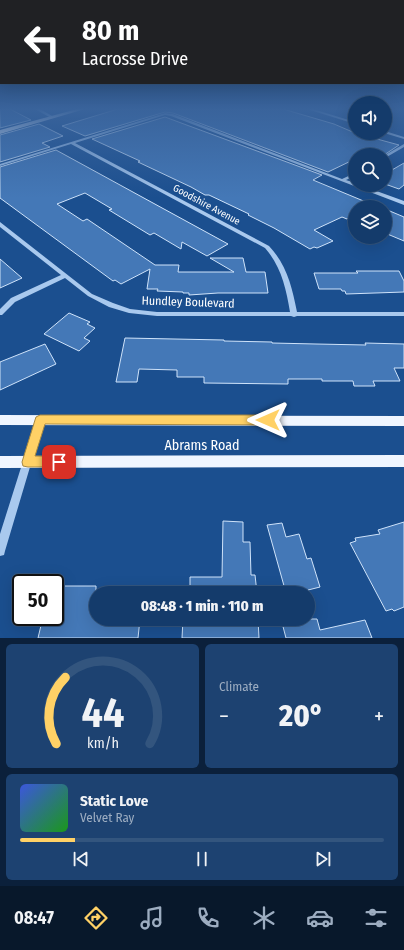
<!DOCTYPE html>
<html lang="en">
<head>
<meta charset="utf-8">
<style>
  :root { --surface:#143b6b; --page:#1d4271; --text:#f1f3f6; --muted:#9dadc1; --line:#33557e; --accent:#ffd166 }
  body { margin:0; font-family:"Fira Sans Condensed",sans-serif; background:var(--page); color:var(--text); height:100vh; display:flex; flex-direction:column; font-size:15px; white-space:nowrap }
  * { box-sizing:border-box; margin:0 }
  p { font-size:13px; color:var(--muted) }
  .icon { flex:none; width:22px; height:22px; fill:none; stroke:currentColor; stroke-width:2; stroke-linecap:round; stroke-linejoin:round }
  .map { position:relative; height:638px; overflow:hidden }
  .side { display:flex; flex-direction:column; gap:6px; padding:6px; background:#0b203b; flex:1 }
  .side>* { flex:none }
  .top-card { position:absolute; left:0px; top:0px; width:404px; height:84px; box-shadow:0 4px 16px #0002,0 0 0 1px var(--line); background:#202124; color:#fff; overflow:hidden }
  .tools { position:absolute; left:348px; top:96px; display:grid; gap:8px }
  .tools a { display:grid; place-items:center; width:44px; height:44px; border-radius:50%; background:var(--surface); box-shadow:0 4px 16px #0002,0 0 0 1px var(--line); font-size:20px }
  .speed { position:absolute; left:12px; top:574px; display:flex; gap:8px; font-size:20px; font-weight:700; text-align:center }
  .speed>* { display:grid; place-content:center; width:52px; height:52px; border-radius:50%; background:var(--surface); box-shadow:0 4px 16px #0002,0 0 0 1px var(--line); line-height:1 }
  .speed .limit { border:2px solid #111; border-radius:6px; background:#fff; color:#111 }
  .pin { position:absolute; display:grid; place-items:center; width:34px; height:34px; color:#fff; margin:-17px; border-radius:8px; box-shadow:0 2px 6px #0006 }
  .me { position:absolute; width:44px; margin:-22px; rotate:270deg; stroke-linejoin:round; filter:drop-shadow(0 0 3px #0008) }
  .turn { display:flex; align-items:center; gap:14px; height:84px; padding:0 16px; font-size:18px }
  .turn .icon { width:52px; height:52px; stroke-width:2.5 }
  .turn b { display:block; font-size:28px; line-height:34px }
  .big { font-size:30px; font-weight:800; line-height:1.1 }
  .side .card { flex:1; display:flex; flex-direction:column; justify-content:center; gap:6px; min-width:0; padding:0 14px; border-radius:6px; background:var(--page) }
  .side .dial { align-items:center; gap:0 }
  .dial svg { height:104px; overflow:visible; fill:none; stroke:var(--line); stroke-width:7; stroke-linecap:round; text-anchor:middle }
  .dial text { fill:var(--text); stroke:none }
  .song { display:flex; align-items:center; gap:12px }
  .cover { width:48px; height:48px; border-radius:6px; background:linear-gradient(135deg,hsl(230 70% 55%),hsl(120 70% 35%)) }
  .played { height:4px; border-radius:2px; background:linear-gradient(90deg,var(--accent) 15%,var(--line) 15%) }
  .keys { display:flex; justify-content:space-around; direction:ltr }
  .heat { display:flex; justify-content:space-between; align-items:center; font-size:22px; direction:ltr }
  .side .tiles { flex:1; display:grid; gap:6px; grid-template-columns:1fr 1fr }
  .card:last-child { grid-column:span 2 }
  .trip { position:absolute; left:89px; top:586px; width:226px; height:40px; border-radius:20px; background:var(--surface); box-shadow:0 4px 16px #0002,0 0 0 1px var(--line); font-weight:800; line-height:40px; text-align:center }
  .tabs { display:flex; height:64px; justify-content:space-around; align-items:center; background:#08182b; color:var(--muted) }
  .tabs .icon { width:28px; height:28px }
  .tabs .selected { color:var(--accent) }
  .tabs b { font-size:18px; color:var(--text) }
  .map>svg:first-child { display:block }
  .building { fill:#4478b7; stroke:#cfe3fa }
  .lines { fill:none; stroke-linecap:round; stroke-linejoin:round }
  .minor { fill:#a9c9ee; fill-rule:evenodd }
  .major { fill:#f0f6ff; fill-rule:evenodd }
  .route { fill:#ffd166; stroke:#a68842 }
  .labels { text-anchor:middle; stroke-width:3.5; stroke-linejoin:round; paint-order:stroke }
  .far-street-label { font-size:10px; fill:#fff; stroke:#1b4f8f }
  .street-label { font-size:12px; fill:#fff; stroke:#1b4f8f }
  .near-street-label { font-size:14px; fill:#fff; stroke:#1b4f8f }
</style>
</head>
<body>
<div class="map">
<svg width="404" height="638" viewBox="0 0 404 638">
  <rect width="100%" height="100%" fill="#1b4f8f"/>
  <g class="building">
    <polygon points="0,109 10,109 31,120 0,128"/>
    <polygon points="118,109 283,109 334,124 355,133 399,145 384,155 355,155 355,159 328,172 173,113 165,112 85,136 62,126"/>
    <polygon points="165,117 322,175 313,180 378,207 355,207 355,214 347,219 342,217 314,230 333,241 317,248 314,247 310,249 274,228 248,215 249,214 209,195 205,195 191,187 138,162 140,161 92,139"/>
    <polygon points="39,124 63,136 42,143 50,147 0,162 0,135"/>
    <polygon points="56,150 228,244 207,256 182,242 181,249 154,233 150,235 109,210 112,209 85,193 57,204 83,221 87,219 155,265 179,265 178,272 234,272 210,258 243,258 246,272 265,272 268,293 218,293 189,295 189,293 183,293 183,292 157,291 158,289 147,289 150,269 121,284 115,280 113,281 0,198 0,167"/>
    <polygon points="404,163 404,185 399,189 385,184 385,174"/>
    <polygon points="385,209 404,217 404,241 385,233"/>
    <polygon points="0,259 22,278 0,288"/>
    <polygon points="356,271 399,271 404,281 404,292 346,294 345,291 342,291 341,289 319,289 314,273 358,273"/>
    <polygon points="69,313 90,322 87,324 95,328 84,338 90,341 79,351 44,334"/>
    <polygon points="125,338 224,340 224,341 272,342 272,343 316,344 366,345 365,343 404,344 404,368 394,368 400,381 373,381 375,386 354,386 353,381 322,381 322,379 288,379 288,384 204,383 204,377 177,377 177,370 139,369 137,382 116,382"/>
    <polygon points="45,344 56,364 0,390 0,362"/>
    <polygon points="223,521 243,522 243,542 250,542 251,575 255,575 257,593 190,593 190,577 222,577"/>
    <polygon points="404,522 404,607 394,611 392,609 386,611 350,543 356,541 355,538 380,534 378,530"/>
    <polygon points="282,523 286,537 299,534 307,559 311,558 320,587 308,590 309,593 286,593 267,525"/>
    <polygon points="55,586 96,586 96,619 140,619 138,638 38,638 43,617 55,617"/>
    <polygon points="183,619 258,619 259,638 182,638"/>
    <polygon points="281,619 317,619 320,630 365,620 372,638 286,638"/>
  </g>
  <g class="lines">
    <g class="minor">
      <polygon points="35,109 40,109 54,117 51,118"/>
      <polygon points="307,109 313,109 355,122 355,124"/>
      <path d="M165,113L173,114L342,179L355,173V176L346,180L355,183V185H360L404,201V205L171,116L165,115L75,143L269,246C287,265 292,287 297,312H404V316H297L294,317L291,316H157L129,313L109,307L88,296L65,278L15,302L2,315H0V309L11,298L61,275L0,227V222L92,294L113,303L130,309L157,312H290C286,288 281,266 265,248L71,144L0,166V164Z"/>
      <polygon points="385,131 404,137 404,139 384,133"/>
      <polygon points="404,144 404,147 385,158 385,155"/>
      <polygon points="40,416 43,417 44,420 5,551 4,555 0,556 0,534 36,420 37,417"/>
    </g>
    <g class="major">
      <polygon points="77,109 85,109 0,134 0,130"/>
      <polygon points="0,415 404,416 404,426 0,425"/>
      <polygon points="404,455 404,467 0,468 0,456"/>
    </g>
  </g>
  <linearGradient id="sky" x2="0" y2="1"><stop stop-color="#0f2b4f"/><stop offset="0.55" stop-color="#39639b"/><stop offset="1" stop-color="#39639b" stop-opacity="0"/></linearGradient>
  <rect width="404" height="198" fill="url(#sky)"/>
  <polygon class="route" points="40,415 268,415 272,417 274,420 272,423 268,425 45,424 35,456 59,456 63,458 65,462 63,466 59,467 28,467 23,466 22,462 35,420 36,417"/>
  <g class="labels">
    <g class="far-street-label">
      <text transform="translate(207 204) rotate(28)" y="4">Goodshire Avenue</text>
    </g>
    <g class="street-label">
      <text transform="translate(188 302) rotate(2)" y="4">Hundley Boulevard</text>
    </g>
    <g class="near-street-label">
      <text x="202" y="450">Abrams Road</text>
    </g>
  </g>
</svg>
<div class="tools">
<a><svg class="icon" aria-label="sound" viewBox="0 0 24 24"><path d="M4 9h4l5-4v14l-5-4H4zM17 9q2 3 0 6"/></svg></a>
<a><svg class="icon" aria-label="search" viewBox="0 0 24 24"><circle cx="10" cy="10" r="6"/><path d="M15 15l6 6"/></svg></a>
<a><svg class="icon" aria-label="layers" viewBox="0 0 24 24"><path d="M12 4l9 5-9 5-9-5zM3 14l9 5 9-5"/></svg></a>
</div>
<div class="speed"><div class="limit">50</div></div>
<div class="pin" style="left:59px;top:462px;background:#d93025"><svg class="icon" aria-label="arrive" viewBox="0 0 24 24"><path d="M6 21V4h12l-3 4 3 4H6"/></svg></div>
<svg class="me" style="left:268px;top:420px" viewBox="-20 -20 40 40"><path d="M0-17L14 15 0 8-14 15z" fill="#ffd166" stroke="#fff" stroke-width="4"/></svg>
<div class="trip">08:48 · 1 min · 110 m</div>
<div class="top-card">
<div class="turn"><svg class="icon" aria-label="left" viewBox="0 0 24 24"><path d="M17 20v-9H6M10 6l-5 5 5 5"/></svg><div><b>80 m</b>Lacrosse Drive</div></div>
</div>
</div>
<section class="side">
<div class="tiles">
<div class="card dial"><svg viewBox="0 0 100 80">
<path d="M14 69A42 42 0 1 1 86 69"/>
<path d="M14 69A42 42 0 0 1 21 18" stroke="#ffd166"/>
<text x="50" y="56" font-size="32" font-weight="700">44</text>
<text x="50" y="72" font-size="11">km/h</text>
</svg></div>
<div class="card"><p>Climate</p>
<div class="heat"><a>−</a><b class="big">20°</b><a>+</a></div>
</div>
<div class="card">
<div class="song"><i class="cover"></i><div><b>Static Love</b><p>Velvet Ray</p></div></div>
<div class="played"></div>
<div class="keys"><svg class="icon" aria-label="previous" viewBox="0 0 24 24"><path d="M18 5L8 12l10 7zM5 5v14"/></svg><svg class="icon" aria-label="pause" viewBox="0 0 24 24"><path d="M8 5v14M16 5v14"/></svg><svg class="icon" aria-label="next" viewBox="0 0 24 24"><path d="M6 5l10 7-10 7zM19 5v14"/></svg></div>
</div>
</div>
</section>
<nav class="tabs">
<b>08:47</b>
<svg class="icon selected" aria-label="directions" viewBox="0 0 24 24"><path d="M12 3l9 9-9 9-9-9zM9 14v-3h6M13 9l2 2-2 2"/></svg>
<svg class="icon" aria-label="music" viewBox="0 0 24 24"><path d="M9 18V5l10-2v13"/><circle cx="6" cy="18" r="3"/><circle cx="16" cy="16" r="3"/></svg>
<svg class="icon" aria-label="phone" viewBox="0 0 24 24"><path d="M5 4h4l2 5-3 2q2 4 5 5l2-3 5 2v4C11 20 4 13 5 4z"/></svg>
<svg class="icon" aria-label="climate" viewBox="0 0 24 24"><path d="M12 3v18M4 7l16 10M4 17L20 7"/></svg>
<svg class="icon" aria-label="car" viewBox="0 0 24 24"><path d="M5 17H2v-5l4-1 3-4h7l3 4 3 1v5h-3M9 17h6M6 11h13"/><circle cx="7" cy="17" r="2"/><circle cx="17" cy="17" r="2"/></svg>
<svg class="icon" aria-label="filters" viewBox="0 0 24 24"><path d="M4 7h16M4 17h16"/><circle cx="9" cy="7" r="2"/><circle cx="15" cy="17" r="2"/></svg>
</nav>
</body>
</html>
